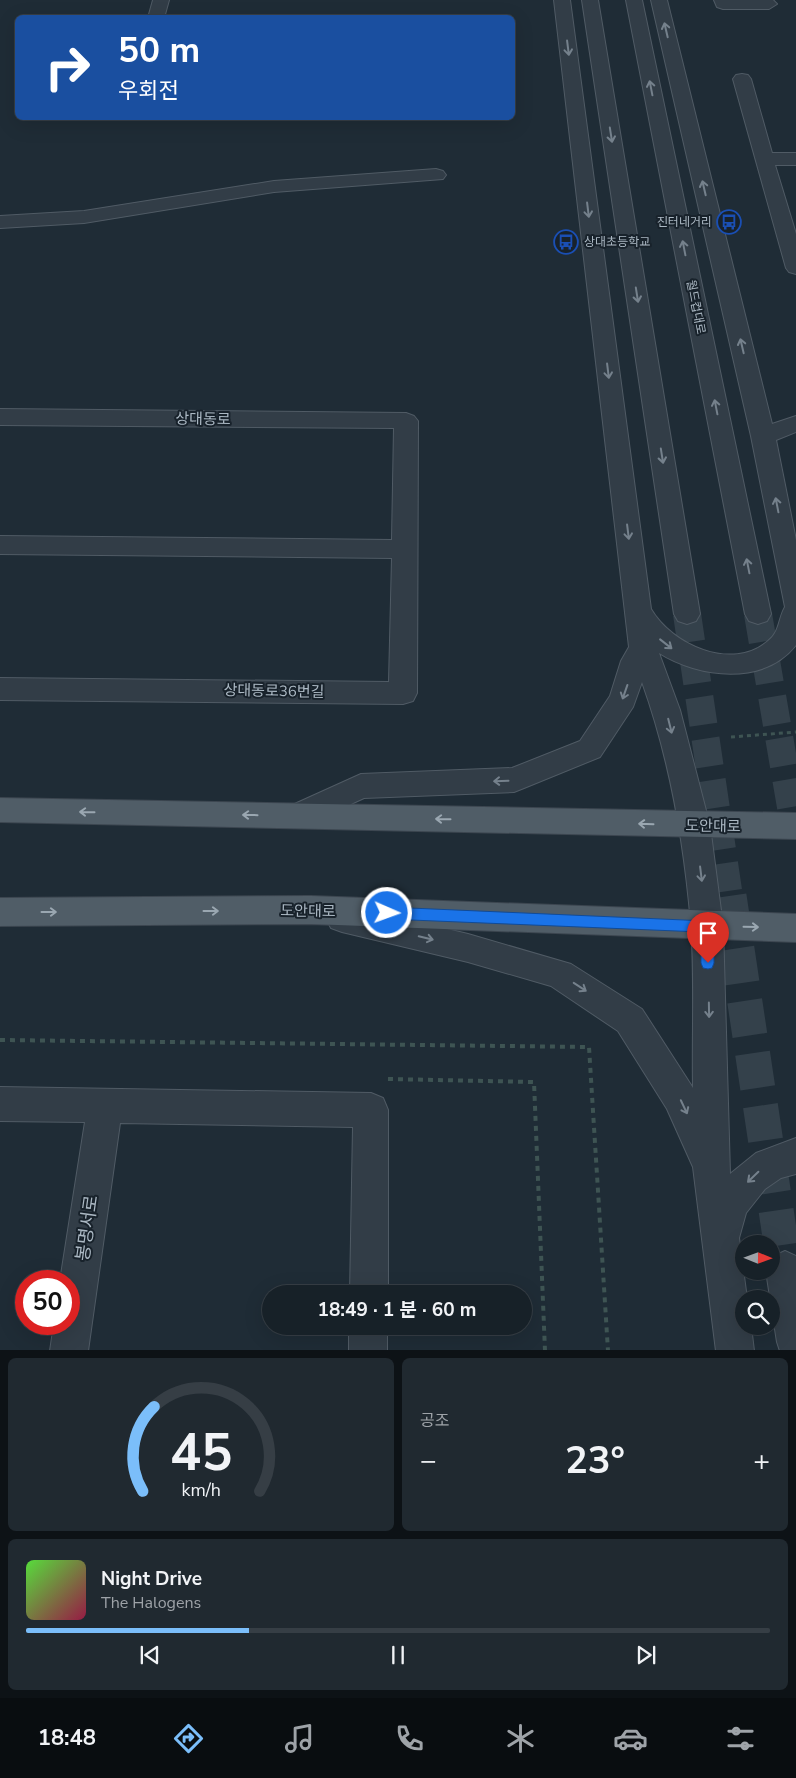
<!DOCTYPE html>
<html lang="ko">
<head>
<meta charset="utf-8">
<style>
  :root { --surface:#172128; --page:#202930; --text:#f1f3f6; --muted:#9ea3a8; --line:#363e45; --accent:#7bbefa }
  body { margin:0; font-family:"Nunito Sans","Noto Sans KR",sans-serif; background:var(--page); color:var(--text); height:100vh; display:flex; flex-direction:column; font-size:19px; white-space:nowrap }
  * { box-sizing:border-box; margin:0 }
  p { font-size:16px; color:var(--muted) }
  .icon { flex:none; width:28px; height:28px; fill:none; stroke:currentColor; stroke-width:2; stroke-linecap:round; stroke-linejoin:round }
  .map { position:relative; height:1350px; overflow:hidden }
  .panel { display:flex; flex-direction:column; gap:8px; padding:8px; background:#0d1216; flex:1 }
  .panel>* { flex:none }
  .banner { position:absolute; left:15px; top:15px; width:500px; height:105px; border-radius:8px; box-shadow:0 5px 20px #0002,0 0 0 1px var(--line); background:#1a4fa0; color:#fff; overflow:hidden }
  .needle { width:32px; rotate:91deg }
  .controls { position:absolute; left:735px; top:1235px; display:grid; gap:10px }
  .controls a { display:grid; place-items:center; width:45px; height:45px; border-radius:50%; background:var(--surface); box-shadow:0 5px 20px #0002,0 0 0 1px var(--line); font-size:25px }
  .speed { position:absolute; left:15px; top:1270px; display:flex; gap:10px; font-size:25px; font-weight:700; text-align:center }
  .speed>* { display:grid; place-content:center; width:65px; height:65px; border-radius:50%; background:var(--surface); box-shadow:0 5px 20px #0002,0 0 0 1px var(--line); line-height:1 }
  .speed .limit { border:8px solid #d22; background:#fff; color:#111 }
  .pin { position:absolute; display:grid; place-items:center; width:42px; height:42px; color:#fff; margin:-51px -21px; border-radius:50% 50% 50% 0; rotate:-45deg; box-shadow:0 0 5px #0007 }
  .pin .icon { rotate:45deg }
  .me { position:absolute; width:55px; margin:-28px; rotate:92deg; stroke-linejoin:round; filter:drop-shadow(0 0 4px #0008) }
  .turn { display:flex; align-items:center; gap:18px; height:105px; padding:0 20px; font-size:22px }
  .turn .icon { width:65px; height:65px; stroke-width:2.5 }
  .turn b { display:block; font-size:35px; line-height:42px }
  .big { font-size:38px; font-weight:700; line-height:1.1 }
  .panel .tile { flex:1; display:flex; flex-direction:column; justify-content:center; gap:8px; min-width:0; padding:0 18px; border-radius:8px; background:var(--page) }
  .panel .dial { align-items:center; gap:0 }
  .dial svg { height:130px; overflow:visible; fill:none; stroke:var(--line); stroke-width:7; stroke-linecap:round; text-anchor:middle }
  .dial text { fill:var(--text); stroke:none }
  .song { display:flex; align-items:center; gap:15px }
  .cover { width:60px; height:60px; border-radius:8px; background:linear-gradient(135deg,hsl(110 70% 55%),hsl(340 70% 35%)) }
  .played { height:5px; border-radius:2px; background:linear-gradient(90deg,var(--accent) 30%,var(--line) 30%) }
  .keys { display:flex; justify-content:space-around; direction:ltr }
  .heat { display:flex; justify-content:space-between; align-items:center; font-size:28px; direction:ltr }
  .panel .tiles { flex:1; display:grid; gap:8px; grid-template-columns:1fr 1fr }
  .tile:last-child { grid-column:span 2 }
  .trip { position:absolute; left:262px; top:1285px; width:270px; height:50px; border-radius:25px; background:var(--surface); box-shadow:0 5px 20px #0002,0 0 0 1px var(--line); font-weight:700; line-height:50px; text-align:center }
  .menu { display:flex; height:80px; justify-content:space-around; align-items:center; background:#090d10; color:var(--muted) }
  .menu .icon { width:35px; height:35px }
  .menu .active { color:var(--accent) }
  .menu b { font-size:22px; color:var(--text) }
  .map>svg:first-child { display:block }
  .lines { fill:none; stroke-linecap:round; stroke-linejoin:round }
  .minor-tunnel-far1 { stroke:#34414b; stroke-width:28; stroke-dasharray:28 14; stroke-linecap:butt }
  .minor-tunnel { stroke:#34414b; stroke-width:35; stroke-dasharray:35 18; stroke-linecap:butt }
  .minor-casing { stroke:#505b65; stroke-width:2 }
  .major-casing { stroke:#3c4650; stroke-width:2 }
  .path-far1 { stroke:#3e5453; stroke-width:3; stroke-dasharray:4 4; stroke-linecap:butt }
  .path { stroke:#3e5453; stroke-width:4; stroke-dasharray:5 5; stroke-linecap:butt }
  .minor { fill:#323d47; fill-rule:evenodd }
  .major { fill:#505d67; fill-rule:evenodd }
  .oneway { stroke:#75818c }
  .oneway2 { stroke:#9aa7b1 }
  .route { fill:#1a73e8; stroke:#114b97 }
  .labels { text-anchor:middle; stroke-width:4; stroke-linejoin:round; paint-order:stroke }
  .far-poi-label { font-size:12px; fill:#acb9c4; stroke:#18222b; text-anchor:end }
  .far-street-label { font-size:12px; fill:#acb9c4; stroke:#18222b }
  .street-label { font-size:15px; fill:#acb9c4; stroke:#18222b }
  .near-street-label { font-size:18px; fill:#acb9c4; stroke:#18222b }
</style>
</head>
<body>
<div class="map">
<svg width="796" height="1351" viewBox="0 0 796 1351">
  <rect width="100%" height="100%" fill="#1f2c36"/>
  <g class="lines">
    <g class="minor-tunnel-far1">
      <polyline points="687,614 729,897"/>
      <polyline points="758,614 796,836"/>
    </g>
    <polyline class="minor-tunnel" points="729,896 785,1270"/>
    <g class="minor-casing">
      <g id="minor">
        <polygon points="153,0 169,0 164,18 148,18"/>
        <path d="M554,0H570L651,609C672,645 732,672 768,641C780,632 778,619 785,607L751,436L651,0H667L772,424L796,416V432L776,440L796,540V645C764,686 699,678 659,653L680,710L710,826L723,926L730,1174L756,1153L796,1138V1174L781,1178L765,1189L746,1213L739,1238L747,1299H744V1326H751L754,1351H716L693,1167L667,1109L618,1031L551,986L468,962L342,932L331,928L326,918L331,908L342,904L468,934L571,964L642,1009L693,1088C692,1034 695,978 691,924C684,842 670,760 642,682L633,707L600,757L524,788L514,792L364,798L299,828L288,825L284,816L288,807L361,774L512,768L580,741L610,696L621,661L629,647Z"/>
        <polygon points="582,0 598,0 700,614 696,621 687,624 678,621 674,614"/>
        <polygon points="626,0 642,0 771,614 767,621 758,624 749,621 745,614"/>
        <polygon points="714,0 773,0 777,4 769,9 723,9 717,7"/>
        <polygon points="742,74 748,75 751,79 772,153 796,153 796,165 775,165 796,234 796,274 789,272 786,268 733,79 736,75"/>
        <polygon points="436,169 443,171 446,175 443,179 274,192 84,223 0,228 0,216 84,211 274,181"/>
        <polygon points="0,409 406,413 414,416 418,421 417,693 413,701 403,704 0,700 0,678 389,682 392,558 0,554 0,536 392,540 394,428 0,425"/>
        <polygon points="0,1087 371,1093 383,1098 388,1110 388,1294 350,1294 353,1127 120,1123 88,1351 50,1351 54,1324 69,1324 69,1281 60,1281 85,1122 0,1121"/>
        <polygon points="785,1251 796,1256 796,1351 780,1351 777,1342 766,1271 771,1271 772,1257"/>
        <rect x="349" y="1326" width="38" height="25"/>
      </g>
    </g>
    <g class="major-casing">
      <g id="major">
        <polygon points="0,798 796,813 796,839 0,822"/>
        <polygon points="311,896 796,914 796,942 311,924 0,926 0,898"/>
      </g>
    </g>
    <polyline class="path-far1" points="731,737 796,732"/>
    <g class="path">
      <polyline points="0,1040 589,1047 608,1351"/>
      <polyline points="388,1079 534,1082 545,1351"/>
    </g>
    <use href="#minor" class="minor"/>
    <use href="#major" class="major"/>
  </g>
  <defs><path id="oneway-shaft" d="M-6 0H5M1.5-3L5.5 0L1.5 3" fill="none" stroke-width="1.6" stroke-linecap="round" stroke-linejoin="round" transform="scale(1.25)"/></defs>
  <g class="oneway">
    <use href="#oneway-shaft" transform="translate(666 30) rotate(-103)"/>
    <use href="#oneway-shaft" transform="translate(568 48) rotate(83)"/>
    <use href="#oneway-shaft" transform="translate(651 88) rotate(-101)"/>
    <use href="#oneway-shaft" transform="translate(611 135) rotate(81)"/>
    <use href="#oneway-shaft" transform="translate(704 188) rotate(-103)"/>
    <use href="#oneway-shaft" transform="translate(588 210) rotate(83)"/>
    <use href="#oneway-shaft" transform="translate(684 248) rotate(-101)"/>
    <use href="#oneway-shaft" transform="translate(637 295) rotate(81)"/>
    <use href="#oneway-shaft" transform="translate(742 346) rotate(-103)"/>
    <use href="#oneway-shaft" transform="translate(608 371) rotate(83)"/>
    <use href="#oneway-shaft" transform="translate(716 407) rotate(-101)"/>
    <use href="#oneway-shaft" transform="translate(662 456) rotate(81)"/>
    <use href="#oneway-shaft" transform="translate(777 505) rotate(-101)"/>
    <use href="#oneway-shaft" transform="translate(628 532) rotate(83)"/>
    <use href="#oneway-shaft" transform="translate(748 566) rotate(-101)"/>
    <use href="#oneway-shaft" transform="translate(666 644) rotate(38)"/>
    <use href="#oneway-shaft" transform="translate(625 692) rotate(109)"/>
    <use href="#oneway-shaft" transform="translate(670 726) rotate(76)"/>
    <use href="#oneway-shaft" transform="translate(501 781) rotate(178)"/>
    <use href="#oneway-shaft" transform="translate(701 874) rotate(83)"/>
    <use href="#oneway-shaft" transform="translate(426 938) rotate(14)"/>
    <use href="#oneway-shaft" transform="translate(580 987) rotate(33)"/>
    <use href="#oneway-shaft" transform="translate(709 1010) rotate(89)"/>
    <use href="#oneway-shaft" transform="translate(684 1107) rotate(65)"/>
    <use href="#oneway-shaft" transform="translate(753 1177) rotate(136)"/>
  </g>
  <g class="oneway2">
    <use href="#oneway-shaft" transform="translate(87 812) rotate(-179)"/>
    <use href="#oneway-shaft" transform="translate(250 815) rotate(-179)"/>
    <use href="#oneway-shaft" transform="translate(443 819) rotate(-179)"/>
    <use href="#oneway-shaft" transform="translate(646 824) rotate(-178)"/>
    <use href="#oneway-shaft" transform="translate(211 911)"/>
    <use href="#oneway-shaft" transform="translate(49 912)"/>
    <use href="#oneway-shaft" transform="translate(751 927) rotate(1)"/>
  </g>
  <polygon class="route" points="387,907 707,921 712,922 714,926 714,963 712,968 708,969 703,968 701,963 701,932 387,919 383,917 381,913 383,909"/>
  <defs>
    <g id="bus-ring" transform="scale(1.25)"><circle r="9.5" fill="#18222b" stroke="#1a4fb4" stroke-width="1.5"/><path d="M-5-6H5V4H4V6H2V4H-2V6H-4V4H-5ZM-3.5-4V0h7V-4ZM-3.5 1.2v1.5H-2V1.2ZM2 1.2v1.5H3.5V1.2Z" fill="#1a4fb4"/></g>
  </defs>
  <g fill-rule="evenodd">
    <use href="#bus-ring" x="729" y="222"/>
    <use href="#bus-ring" x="566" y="242"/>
  </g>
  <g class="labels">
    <g class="far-poi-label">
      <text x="712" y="226">진터네거리</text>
      <text x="584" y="246" text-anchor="start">상대초등학교</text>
    </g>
    <g class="far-street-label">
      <text transform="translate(696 307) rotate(79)" y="4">월드컵대로</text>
    </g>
    <g class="street-label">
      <text transform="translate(203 419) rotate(1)" y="5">상대동로</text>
      <text transform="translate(274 691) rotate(1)" y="5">상대동로36번길</text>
      <text transform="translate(713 826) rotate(1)" y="5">도안대로</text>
      <text transform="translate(308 911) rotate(1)" y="5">도안대로</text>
    </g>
    <g class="near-street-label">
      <text transform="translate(87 1228) rotate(-82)" y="6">봉명서로</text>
    </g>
  </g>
</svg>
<div class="controls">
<a><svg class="needle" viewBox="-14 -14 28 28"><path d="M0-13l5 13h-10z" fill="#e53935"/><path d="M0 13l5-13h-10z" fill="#9ea3a8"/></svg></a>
<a><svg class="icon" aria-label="search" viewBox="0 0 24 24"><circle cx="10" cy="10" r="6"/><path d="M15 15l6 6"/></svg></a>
</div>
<div class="speed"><div class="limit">50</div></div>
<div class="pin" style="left:708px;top:963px;background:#d93025"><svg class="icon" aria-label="arrive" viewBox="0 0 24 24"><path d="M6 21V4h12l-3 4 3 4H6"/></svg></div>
<svg class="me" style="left:387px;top:913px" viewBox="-20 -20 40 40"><circle r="17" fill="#1a73e8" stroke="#fff" stroke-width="3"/><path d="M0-11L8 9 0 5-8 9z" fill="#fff"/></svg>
<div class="trip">18:49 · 1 분 · 60 m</div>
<div class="banner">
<div class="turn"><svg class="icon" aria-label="right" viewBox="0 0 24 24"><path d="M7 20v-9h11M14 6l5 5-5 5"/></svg><div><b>50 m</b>우회전</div></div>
</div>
</div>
<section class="panel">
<div class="tiles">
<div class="tile dial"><svg viewBox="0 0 100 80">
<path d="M14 69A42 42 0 1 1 86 69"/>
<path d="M14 69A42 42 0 0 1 21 17" stroke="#7bbefa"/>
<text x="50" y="56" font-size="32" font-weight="700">45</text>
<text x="50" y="72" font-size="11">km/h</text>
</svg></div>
<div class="tile"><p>공조</p>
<div class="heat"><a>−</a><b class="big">23°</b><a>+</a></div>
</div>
<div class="tile">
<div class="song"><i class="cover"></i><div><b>Night Drive</b><p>The Halogens</p></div></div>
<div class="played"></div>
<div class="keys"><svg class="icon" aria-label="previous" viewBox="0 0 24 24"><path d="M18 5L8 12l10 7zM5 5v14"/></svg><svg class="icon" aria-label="pause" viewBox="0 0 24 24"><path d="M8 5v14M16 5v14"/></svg><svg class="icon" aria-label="next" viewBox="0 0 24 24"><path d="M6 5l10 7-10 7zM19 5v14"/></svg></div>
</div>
</div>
</section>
<nav class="menu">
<b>18:48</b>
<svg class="icon active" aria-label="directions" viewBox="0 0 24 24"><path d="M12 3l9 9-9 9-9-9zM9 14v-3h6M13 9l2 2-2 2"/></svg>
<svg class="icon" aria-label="music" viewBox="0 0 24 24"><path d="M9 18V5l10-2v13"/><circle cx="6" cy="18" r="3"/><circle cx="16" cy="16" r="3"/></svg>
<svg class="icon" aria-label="phone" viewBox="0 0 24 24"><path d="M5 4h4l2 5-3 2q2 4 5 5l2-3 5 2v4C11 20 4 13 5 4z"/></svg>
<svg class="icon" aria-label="climate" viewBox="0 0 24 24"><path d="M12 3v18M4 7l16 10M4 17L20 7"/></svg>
<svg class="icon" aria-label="car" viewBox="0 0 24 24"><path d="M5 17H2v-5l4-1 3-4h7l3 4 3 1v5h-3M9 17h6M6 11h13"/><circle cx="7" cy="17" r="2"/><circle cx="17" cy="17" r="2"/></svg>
<svg class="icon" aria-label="filters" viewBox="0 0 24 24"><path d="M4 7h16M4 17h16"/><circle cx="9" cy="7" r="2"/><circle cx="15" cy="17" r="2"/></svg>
</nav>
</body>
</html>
